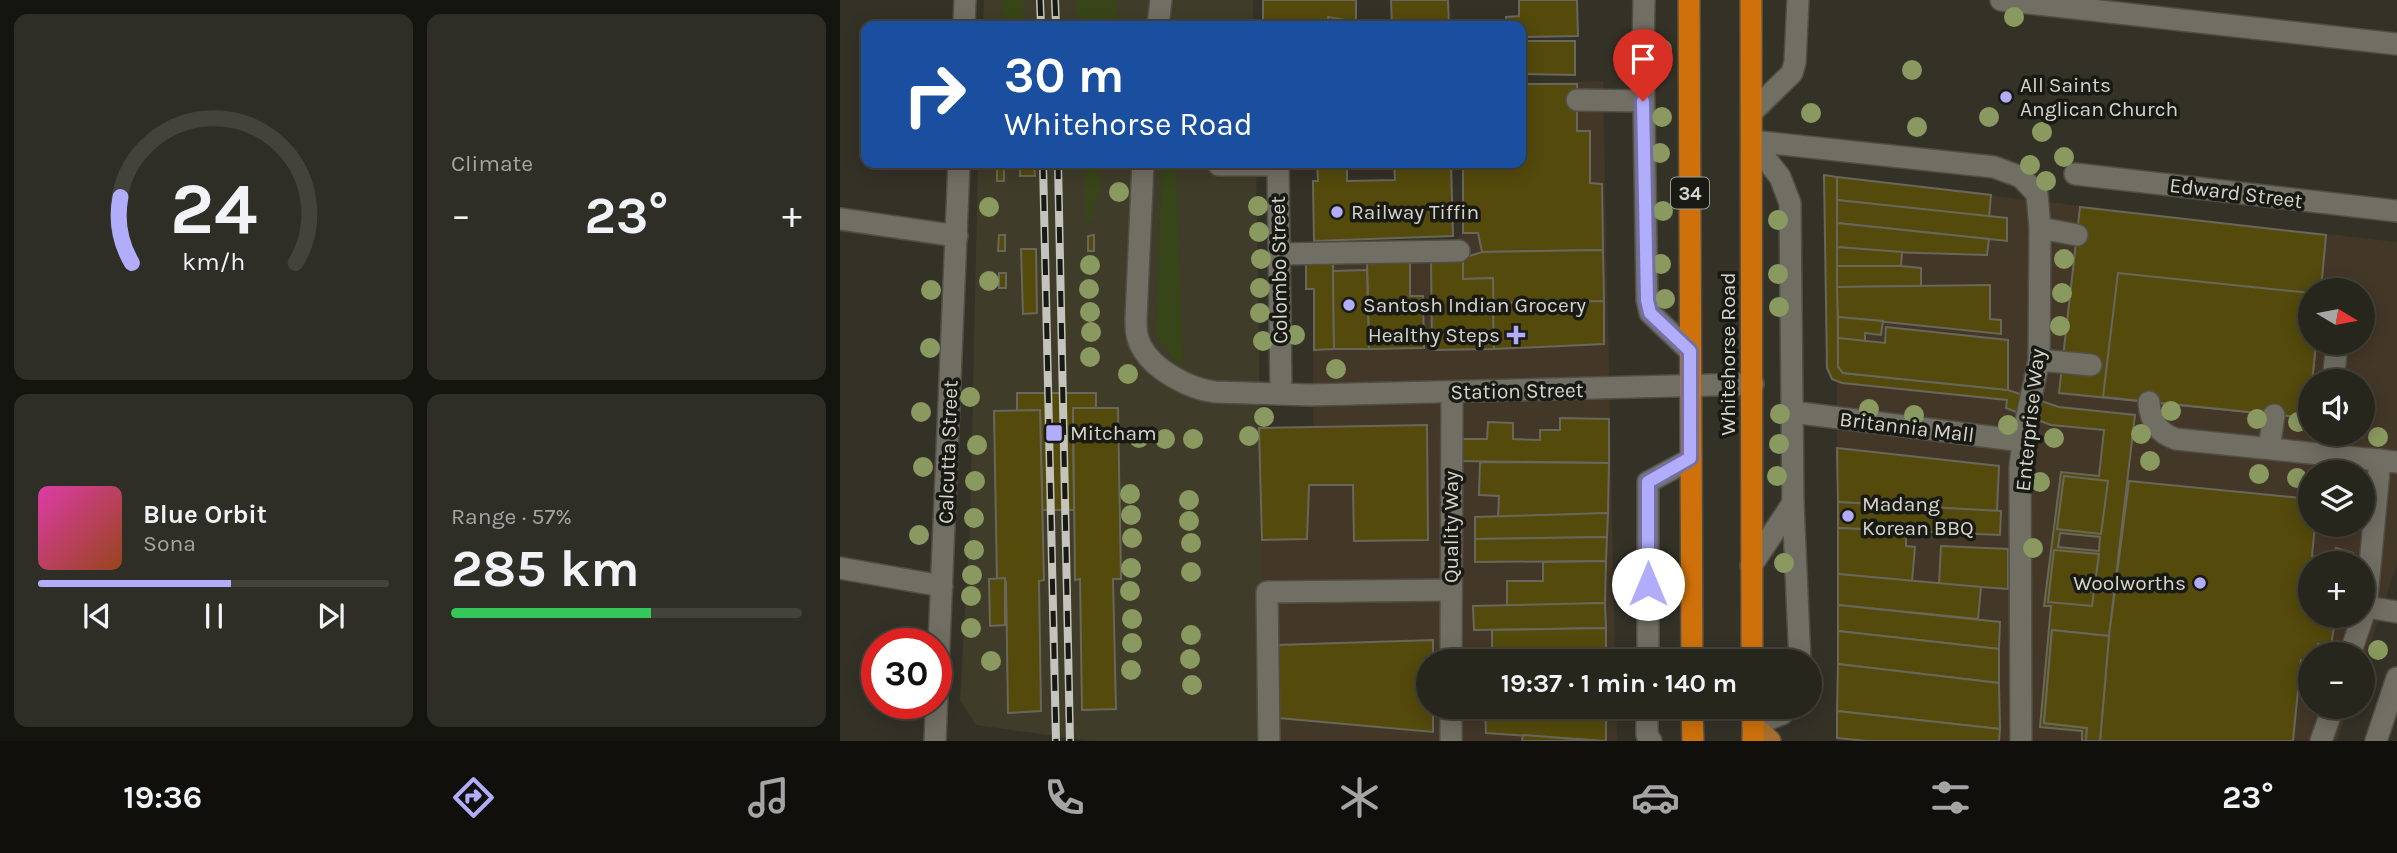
<!DOCTYPE html>
<html lang="en">
<head>
<meta charset="utf-8">
<style>
  :root { --surface:#27261d; --page:#2f2e26; --text:#f1f3f6; --muted:#a4a5a4; --line:#43433b; --accent:#b1adfa }
  body { margin:0; font-family:Karla,sans-serif; background:var(--page); color:var(--text); height:100vh; display:flex; flex-direction:column; font-size:26px; white-space:nowrap }
  * { box-sizing:border-box; margin:0 }
  p { font-size:23px; color:var(--muted) }
  .icon { flex:none; width:38px; height:38px; fill:none; stroke:currentColor; stroke-width:2; stroke-linecap:round; stroke-linejoin:round }
  .map { position:relative; flex:1; overflow:hidden }
  .sheet { display:flex; flex-direction:column; gap:14px; padding:14px; background:#151510; width:840px }
  .sheet>* { flex:none }
  .banner { position:absolute; left:21px; top:21px; width:665px; height:147px; border-radius:14px; box-shadow:0 4px 18px #0003,0 0 0 2px var(--line); background:#1a4fa0; color:#fff; overflow:hidden }
  .needle { width:46px; rotate:100deg }
  .buttons { position:absolute; left:1458px; top:278px; display:grid; gap:14px }
  .buttons a { display:grid; place-items:center; width:77px; height:77px; border-radius:50%; background:var(--surface); box-shadow:0 4px 18px #0003,0 0 0 2px var(--line); font-size:35px }
  .speed { position:absolute; left:21px; top:628px; display:flex; gap:14px; font-size:35px; font-weight:700; text-align:center }
  .speed>* { display:grid; place-content:center; width:91px; height:91px; border-radius:50%; background:var(--surface); box-shadow:0 4px 18px #0003,0 0 0 2px var(--line); line-height:1 }
  .speed .limit { border:10px solid #d22; background:#fff; color:#111 }
  .pin { position:absolute; display:grid; place-items:center; width:60px; height:60px; color:#fff; margin:-72px -30px; border-radius:50% 50% 50% 0; rotate:-45deg; box-shadow:0 0 7px #0007 }
  .pin .icon { rotate:45deg }
  .me { position:absolute; width:77px; margin:-38px; rotate:0deg; stroke-linejoin:round; filter:drop-shadow(0 0 5px #0008) }
  .turn { display:flex; align-items:center; gap:24px; height:147px; padding:0 28px; font-size:32px }
  .turn .icon { width:91px; height:91px; stroke-width:2.5 }
  .turn b { display:block; font-size:49px; line-height:60px }
  .big { font-size:52px; font-weight:700; line-height:1.1 }
  .sheet .widget { flex:1; display:flex; flex-direction:column; justify-content:center; gap:10px; min-width:0; padding:0 24px; border-radius:14px; background:var(--page) }
  .sheet .dial { align-items:center; gap:0 }
  .dial svg { height:182px; overflow:visible; fill:none; stroke:var(--line); stroke-width:7; stroke-linecap:round; text-anchor:middle }
  .dial text { fill:var(--text); stroke:none }
  .song { display:flex; align-items:center; gap:21px }
  .cover { width:84px; height:84px; border-radius:10px; background:linear-gradient(135deg,hsl(320 70% 55%),hsl(20 70% 35%)) }
  .played { height:7px; border-radius:4px; background:linear-gradient(90deg,var(--accent) 55%,var(--line) 55%) }
  .keys { display:flex; justify-content:space-around; direction:ltr }
  .heat { display:flex; justify-content:space-between; align-items:center; font-size:38px; direction:ltr }
  .charge { height:10px; border-radius:5px; background:linear-gradient(90deg,#34c759 57%,var(--line) 0) }
  .sheet .tiles { flex:1; display:grid; gap:14px; grid-template-columns:repeat(2,1fr) }
  .trip { position:absolute; left:576px; top:649px; width:406px; height:70px; border-radius:35px; background:var(--surface); box-shadow:0 4px 18px #0003,0 0 0 2px var(--line); font-weight:700; line-height:70px; text-align:center }
  .dock { display:flex; height:112px; justify-content:space-around; align-items:center; background:#100f0c; color:var(--muted) }
  .dock .icon { width:49px; height:49px }
  .dock .active { color:var(--accent) }
  .dock b { font-size:32px; color:var(--text) }
  main { display:flex; flex:1; min-height:0 }
  .map>svg:first-child { display:block }
  .commercial { fill:#433728; fill-rule:evenodd }
  .built { fill:#3f3c2a }
  .green { fill:#384518 }
  .building { fill:#544a0c; stroke:#69675b; stroke-width:2; fill-rule:evenodd }
  .lines { fill:none; stroke-linecap:round; stroke-linejoin:round }
  .minor-casing { stroke:#504e45; stroke-width:24 }
  .major-casing { stroke:#504e45; stroke-width:24 }
  .highway-casing { stroke:#504e45; stroke-width:24 }
  .minor { stroke:#716f63; stroke-width:21 }
  .major { stroke:#a9702e; stroke-width:21 }
  .highway { stroke:#ce710b; stroke-width:21 }
  .rail-casing { stroke:#c5c4bc; stroke-width:8 }
  .rail { stroke:#1a1a15; stroke-width:5; stroke-dasharray:16; stroke-linecap:butt }
  .tree { fill:#89995f }
  .route-casing { stroke:#7370a2; stroke-width:18 }
  .route { stroke:#b1adfa; stroke-width:12 }
  .poi-dot { fill:#b1adfa; stroke:#1a1a15; stroke-width:2.5 }
  .labels { text-anchor:middle; stroke-width:7; stroke-linejoin:round; paint-order:stroke }
  .shield { fill:#1a1a15; stroke:#9d9c96; stroke-width:2 }
  .shield-label { font-size:19px; font-weight:bold; fill:#d5d4cd }
  .poi-label { font-size:21px; fill:#d5d4cd; stroke:#1a1a15; text-anchor:start }
  .street-label { font-size:21px; fill:#d5d4cd; stroke:#1a1a15 }
</style>
</head>
<body>
<main>
<section class="sheet">
<div class="tiles">
<div class="widget dial"><svg viewBox="0 0 100 80">
<path d="M14 69A42 42 0 1 1 86 69"/>
<path d="M14 69A42 42 0 0 1 9 40" stroke="#b1adfa"/>
<text x="50" y="56" font-size="32" font-weight="700">24</text>
<text x="50" y="72" font-size="11">km/h</text>
</svg></div>
<div class="widget"><p>Climate</p>
<div class="heat"><a>−</a><b class="big">23°</b><a>+</a></div>
</div>
<div class="widget">
<div class="song"><i class="cover"></i><div><b>Blue Orbit</b><p>Sona</p></div></div>
<div class="played"></div>
<div class="keys"><svg class="icon" aria-label="previous" viewBox="0 0 24 24"><path d="M18 5L8 12l10 7zM5 5v14"/></svg><svg class="icon" aria-label="pause" viewBox="0 0 24 24"><path d="M8 5v14M16 5v14"/></svg><svg class="icon" aria-label="next" viewBox="0 0 24 24"><path d="M6 5l10 7-10 7zM19 5v14"/></svg></div>
</div>
<div class="widget"><p>Range · 57%</p><b class="big">285 km</b><div class="charge"></div></div>
</div>
</section>
<div class="map">
<svg width="1557" height="741" viewBox="0 0 1557 741">
  <rect width="100%" height="100%" fill="#343227"/>
  <g class="commercial">
    <polygon points="763,81 775,661 588,662 588,707 776,707 777,741 424,741 420,428 473,428 473,246 609,246 623,233 623,163 681,163 681,83"/>
    <path d="M997,178L1557,242V564L1523,666L1522,654H1470V707H1509L1497,741H997ZM1470,290H1522V343H1470ZM1470,382H1522V434H1470ZM1470,472H1522V525H1470ZM1470,564H1522V616H1470Z"/>
  </g>
  <g class="built">
    <polygon points="144,0 413,0 413,26 143,26"/>
    <polygon points="138,163 416,163 425,741 250,741 136,725 120,700 130,523"/>
  </g>
  <g class="green">
    <rect x="162" y="0" width="21" height="26"/>
    <polygon points="236,0 277,0 277,26 237,26"/>
    <polygon points="245,163 261,163 260,189 253,204 254,221 245,220"/>
    <polygon points="322,163 336,163 343,369 316,336"/>
  </g>
  <g class="building">
    <polygon points="423,0 516,0 516,22 488,17 488,26 423,26"/>
    <polygon points="551,0 608,0 609,26 552,26"/>
    <polygon points="679,0 737,0 738,36 681,37 681,26 666,26 666,17 679,16"/>
    <polygon points="681,41 735,41 735,75 681,74"/>
    <polygon points="681,84 737,84 737,131 750,131 750,183 762,184 763,250 642,252 638,233 623,233 623,163 681,163"/>
    <polygon points="180,163 194,163 195,176 180,176"/>
    <polygon points="477,163 507,163 507,181 555,180 554,163 611,163 613,236 474,241 473,181 478,181"/>
    <rect x="157" y="165" width="7" height="16"/>
    <path d="M984,175L997,177L998,367L1003,373L1168,390L1219,407L1295,415L1269,636L1212,630L1204,723L1247,728L1246,741H1242V731L1200,727L1211,606H1204L1221,472L1259,476L1264,430L1211,425L1166,408L1167,400L1002,383L992,379L987,368ZM1220,533L1260,537L1259,551L1218,547Z"/>
    <polygon points="997,177 1151,195 1149,217 997,200"/>
    <polygon points="997,200 1167,218 1167,241 997,223"/>
    <polygon points="1240,207 1486,235 1481,290 1470,290 1470,343 1476,343 1472,382 1470,382 1468,418 1219,393"/>
    <polygon points="997,223 1149,239 1147,255 1048,252 997,247"/>
    <polygon points="159,235 165,235 165,251 158,251"/>
    <polygon points="254,235 254,251 248,251 248,236"/>
    <polygon points="997,247 1062,252 1061,266 997,266"/>
    <polygon points="181,249 196,249 197,313 183,314"/>
    <polygon points="763,250 764,301 653,303 653,278 623,279 623,258 642,252"/>
    <polygon points="527,258 570,258 570,296 583,296 584,348 529,349"/>
    <polygon points="623,258 623,279 653,278 654,349 592,350 591,259"/>
    <polygon points="466,259 493,259 494,349 474,350 474,289 466,289"/>
    <polygon points="997,266 1061,266 1081,268 1081,286 997,287"/>
    <polygon points="527,270 529,349 494,349 493,271"/>
    <rect x="159" y="273" width="7" height="15"/>
    <polygon points="1278,273 1470,293 1470,343 1476,343 1472,382 1470,382 1468,418 1263,397"/>
    <polygon points="1150,285 1150,319 1161,320 1161,334 998,317 997,287"/>
    <polygon points="764,301 764,344 654,349 653,303"/>
    <polygon points="998,317 1043,321 1041,335 1025,333 1025,341 998,338"/>
    <polygon points="1046,327 1168,340 1168,390 1003,373 998,367 998,338 1045,343"/>
    <polygon points="177,393 256,393 256,408 233,408 234,510 202,510 200,410 177,411"/>
    <polygon points="233,408 278,408 281,579 273,579 276,709 242,710 240,579 235,580"/>
    <polygon points="200,410 204,580 199,581 201,711 168,713 166,582 157,582 154,411"/>
    <polygon points="720,418 769,419 769,463 619,461 619,439 647,439 648,422 673,423 673,439 700,440 700,430 720,430"/>
    <polygon points="587,425 588,540 514,541 513,485 469,485 467,539 422,540 419,428"/>
    <polygon points="997,448 1159,466 1157,511 998,502"/>
    <polygon points="640,462 769,463 768,513 658,518 659,496 639,495"/>
    <polygon points="1224,476 1268,481 1261,534 1217,529"/>
    <polygon points="1289,481 1470,499 1470,525 1475,525 1472,556 1493,558 1496,548 1513,553 1509,564 1470,564 1470,616 1491,616 1489,626 1494,626 1491,646 1478,644 1477,654 1470,654 1470,660 1461,660 1453,741 1260,741 1269,636"/>
    <polygon points="998,502 1161,511 1160,535 998,528"/>
    <polygon points="768,513 767,537 635,539 635,517"/>
    <polygon points="998,528 1066,531 1066,546 1075,547 1072,581 998,574"/>
    <polygon points="767,537 766,561 635,562 635,539"/>
    <polygon points="1101,546 1168,549 1168,589 1099,584"/>
    <polygon points="1214,550 1259,554 1252,606 1208,602"/>
    <polygon points="766,561 765,603 667,606 667,581 703,581 703,562"/>
    <polygon points="998,574 1141,587 1138,619 998,605"/>
    <polygon points="165,578 165,625 150,626 149,579"/>
    <polygon points="765,603 766,628 634,630 633,606"/>
    <polygon points="998,605 1160,622 1159,649 998,631"/>
    <polygon points="766,628 766,651 652,651 652,630"/>
    <polygon points="1212,630 1269,636 1260,741 1246,741 1247,728 1204,723"/>
    <polygon points="998,631 1159,649 1159,683 998,664"/>
    <polygon points="593,640 593,662 588,662 588,707 593,707 593,732 439,718 437,645"/>
    <rect x="645" y="651" width="121" height="11"/>
    <polygon points="998,664 1159,683 1160,729 997,711"/>
    <polygon points="645,707 766,707 766,741 646,733"/>
    <polygon points="997,711 1160,729 1159,741 1027,741 997,738"/>
    <polygon points="683,735 759,741 682,741"/>
  </g>
  <g class="lines">
    <g class="minor-casing">
      <g id="minor">
        <polyline points="804,0 803,51 807,300 810,313 850,351"/>
        <polyline points="1161,0 1557,44"/>
        <polyline points="124,26 125,0"/>
        <polyline points="318,26 321,0"/>
        <polyline points="737,100 803,101"/>
        <polyline points="912,112 952,73 955,62 958,0"/>
        <polyline points="912,141 1154,167 1181,177 1197,194 1200,228 1199,360 1185,425 1180,467 1181,741"/>
        <polyline points="912,141 940,177 950,203 953,503 960,662"/>
        <path d="M303,163L296,318C296,328 296,337 301,346C313,370 350,389 375,392L470,395L913,384"/>
        <polyline points="379,165 438,165 441,392"/>
        <polyline points="1235,174 1557,211"/>
        <polyline points="0,219 117,236"/>
        <polyline points="1200,228 1237,235"/>
        <polyline points="439,254 619,251"/>
        <polyline points="1199,360 1251,365"/>
        <polyline points="1493,382 1497,343"/>
        <path d="M1309,402C1310,421 1318,433 1336,439L1557,462"/>
        <polyline points="952,412 1183,441"/>
        <polyline points="1429,448 1434,415"/>
        <polyline points="911,566 953,503"/>
        <polyline points="0,568 102,586"/>
        <polyline points="1526,607 1557,612"/>
        <polyline points="1510,654 1526,607 1540,460"/>
        <polyline points="611,662 612,392"/>
        <polyline points="808,662 808,482 851,459"/>
        <polyline points="611,707 611,741"/>
        <polyline points="807,707 807,735 811,741"/>
        <polyline points="913,725 942,714 948,707"/>
        <polyline points="95,741 119,163"/>
        <polyline points="429,741 427,592 611,590"/>
        <polyline points="1481,741 1493,707"/>
        <polyline points="1536,741 1557,678"/>
      </g>
    </g>
    <g class="major-casing">
      <polyline id="major" points="913,725 930,741"/>
    </g>
    <g class="highway-casing">
      <g id="highway">
        <polyline points="849,0 852,662"/>
        <polyline points="911,0 912,662"/>
        <polyline points="852,707 853,741"/>
        <polyline points="913,707 913,741"/>
      </g>
    </g>
    <use href="#minor" class="minor"/>
    <use href="#major" class="major"/>
    <use href="#highway" class="highway"/>
    <g class="rail-casing">
      <g id="rail">
        <polyline points="200,0 201,26"/>
        <polyline points="215,0 216,26"/>
        <polyline points="203,163 216,741"/>
        <polyline points="218,163 230,741"/>
      </g>
    </g>
    <use href="#rail" class="rail"/>
  </g>
  <g class="tree">
    <circle cx="1174" cy="17" r="10"/>
    <circle cx="822" cy="49" r="10"/>
    <circle cx="1072" cy="70" r="10"/>
    <circle cx="971" cy="113" r="10"/>
    <circle cx="822" cy="117" r="10"/>
    <circle cx="1149" cy="117" r="10"/>
    <circle cx="1077" cy="127" r="10"/>
    <circle cx="1202" cy="132" r="10"/>
    <circle cx="820" cy="153" r="10"/>
    <circle cx="1224" cy="157" r="10"/>
    <circle cx="1190" cy="165" r="10"/>
    <circle cx="1206" cy="181" r="10"/>
    <circle cx="279" cy="192" r="10"/>
    <circle cx="418" cy="206" r="10"/>
    <circle cx="149" cy="207" r="10"/>
    <circle cx="823" cy="211" r="10"/>
    <circle cx="938" cy="220" r="10"/>
    <circle cx="419" cy="232" r="10"/>
    <circle cx="421" cy="259" r="10"/>
    <circle cx="1224" cy="259" r="10"/>
    <circle cx="821" cy="264" r="10"/>
    <circle cx="250" cy="265" r="10"/>
    <circle cx="938" cy="274" r="10"/>
    <circle cx="149" cy="281" r="10"/>
    <circle cx="420" cy="288" r="10"/>
    <circle cx="249" cy="289" r="10"/>
    <circle cx="91" cy="290" r="10"/>
    <circle cx="1222" cy="293" r="10"/>
    <circle cx="825" cy="299" r="10"/>
    <circle cx="939" cy="307" r="10"/>
    <circle cx="250" cy="312" r="10"/>
    <circle cx="420" cy="313" r="10"/>
    <circle cx="1220" cy="326" r="10"/>
    <circle cx="251" cy="332" r="10"/>
    <circle cx="455" cy="335" r="10"/>
    <circle cx="423" cy="341" r="10"/>
    <circle cx="90" cy="348" r="10"/>
    <circle cx="250" cy="357" r="10"/>
    <circle cx="496" cy="369" r="10"/>
    <circle cx="288" cy="374" r="10"/>
    <circle cx="130" cy="397" r="10"/>
    <circle cx="1029" cy="409" r="10"/>
    <circle cx="1331" cy="411" r="10"/>
    <circle cx="81" cy="412" r="10"/>
    <circle cx="940" cy="414" r="10"/>
    <circle cx="1074" cy="415" r="10"/>
    <circle cx="424" cy="417" r="10"/>
    <circle cx="1417" cy="419" r="10"/>
    <circle cx="1458" cy="422" r="10"/>
    <circle cx="1168" cy="425" r="10"/>
    <circle cx="1301" cy="434" r="10"/>
    <circle cx="409" cy="436" r="10"/>
    <circle cx="1538" cy="437" r="10"/>
    <circle cx="299" cy="438" r="10"/>
    <circle cx="1214" cy="438" r="10"/>
    <circle cx="325" cy="439" r="10"/>
    <circle cx="353" cy="439" r="10"/>
    <circle cx="939" cy="444" r="10"/>
    <circle cx="137" cy="445" r="10"/>
    <circle cx="1310" cy="461" r="10"/>
    <circle cx="83" cy="467" r="10"/>
    <circle cx="1419" cy="474" r="10"/>
    <circle cx="937" cy="476" r="10"/>
    <circle cx="1457" cy="478" r="10"/>
    <circle cx="135" cy="481" r="10"/>
    <circle cx="1200" cy="482" r="10"/>
    <circle cx="290" cy="494" r="10"/>
    <circle cx="349" cy="500" r="10"/>
    <circle cx="291" cy="515" r="10"/>
    <circle cx="134" cy="518" r="10"/>
    <circle cx="349" cy="521" r="10"/>
    <circle cx="79" cy="535" r="10"/>
    <circle cx="292" cy="538" r="10"/>
    <circle cx="351" cy="543" r="10"/>
    <circle cx="1193" cy="548" r="10"/>
    <circle cx="134" cy="550" r="10"/>
    <circle cx="944" cy="563" r="10"/>
    <circle cx="291" cy="568" r="10"/>
    <circle cx="351" cy="572" r="10"/>
    <circle cx="132" cy="575" r="10"/>
    <circle cx="290" cy="591" r="10"/>
    <circle cx="131" cy="596" r="10"/>
    <circle cx="292" cy="619" r="10"/>
    <circle cx="131" cy="628" r="10"/>
    <circle cx="351" cy="635" r="10"/>
    <circle cx="292" cy="643" r="10"/>
    <circle cx="1538" cy="650" r="10"/>
    <circle cx="350" cy="659" r="10"/>
    <circle cx="151" cy="661" r="10"/>
    <circle cx="291" cy="670" r="10"/>
    <circle cx="352" cy="685" r="10"/>
  </g>
  <g class="lines">
    <g class="route-casing">
      <polyline id="route" points="803,101 807,300 810,313 850,351 850,458 808,482 808,584"/>
    </g>
    <use href="#route" class="route"/>
  </g>
  <g class="poi-dot">
    <circle cx="1166" cy="97" r="7"/>
    <circle cx="497" cy="212" r="7"/>
    <circle cx="509" cy="305" r="7"/>
    <path d="M672.5 324.5h7v7h7v7h-7v7h-7v-7h-7v-7h7z"/>
    <rect x="205" y="424" width="18" height="18" rx="3.5"/>
    <circle cx="1008" cy="516" r="7"/>
    <circle cx="1360" cy="583" r="7"/>
  </g>
  <g class="labels">
    <rect class="shield" x="831" y="177.5" width="38" height="31" rx="5"/>
    <g class="shield-label">
      <text x="850" y="200">34</text>
    </g>
    <g class="poi-label">
      <text x="1180" y="92">All Saints<tspan x="1180" dy="24">Anglican Church</tspan></text>
      <text x="511" y="219">Railway Tiffin</text>
      <text x="523" y="312">Santosh Indian Grocery</text>
      <text x="660" y="342" text-anchor="end">Healthy Steps</text>
      <text x="230" y="440">Mitcham</text>
      <text x="1022" y="511">Madang<tspan x="1022" dy="24">Korean BBQ</tspan></text>
      <text x="1346" y="590" text-anchor="end">Woolworths</text>
    </g>
    <g class="street-label">
      <text transform="translate(1396 193) rotate(7)" y="7">Edward Street</text>
      <text transform="translate(439 270) rotate(-91)" y="7">Colombo Street</text>
      <text transform="translate(888 354) rotate(-90)" y="7">Whitehorse Road</text>
      <text transform="translate(677 391) rotate(-1)" y="7">Station Street</text>
      <text transform="translate(1190 420) rotate(-84)" y="7">Enterprise Way</text>
      <text transform="translate(1067 427) rotate(7)" y="7">Britannia Mall</text>
      <text transform="translate(108 452) rotate(-88)" y="7">Calcutta Street</text>
      <text transform="translate(611 527) rotate(-90)" y="7">Quality Way</text>
    </g>
  </g>
</svg>
<div class="buttons">
<a><svg class="needle" viewBox="-14 -14 28 28"><path d="M0-13l5 13h-10z" fill="#e53935"/><path d="M0 13l5-13h-10z" fill="#a4a5a4"/></svg></a>
<a><svg class="icon" aria-label="sound" viewBox="0 0 24 24"><path d="M4 9h4l5-4v14l-5-4H4zM17 9q2 3 0 6"/></svg></a>
<a><svg class="icon" aria-label="layers" viewBox="0 0 24 24"><path d="M12 4l9 5-9 5-9-5zM3 14l9 5 9-5"/></svg></a>
<a>+</a>
<a>−</a>
</div>
<div class="speed"><div class="limit">30</div></div>
<div class="pin" style="left:803px;top:101px;background:#d93025"><svg class="icon" aria-label="arrive" viewBox="0 0 24 24"><path d="M6 21V4h12l-3 4 3 4H6"/></svg></div>
<svg class="me" style="left:808px;top:584px" viewBox="-20 -20 40 40"><circle r="19" fill="#fff"/><path d="M0-13L10 11 0 6-10 11z" fill="#b1adfa"/></svg>
<div class="trip">19:37 · 1 min · 140 m</div>
<div class="banner">
<div class="turn"><svg class="icon" aria-label="right" viewBox="0 0 24 24"><path d="M7 20v-9h11M14 6l5 5-5 5"/></svg><div><b>30 m</b>Whitehorse Road</div></div>
</div>
</div>
</main>
<nav class="dock">
<b>19:36</b>
<svg class="icon active" aria-label="directions" viewBox="0 0 24 24"><path d="M12 3l9 9-9 9-9-9zM9 14v-3h6M13 9l2 2-2 2"/></svg>
<svg class="icon" aria-label="music" viewBox="0 0 24 24"><path d="M9 18V5l10-2v13"/><circle cx="6" cy="18" r="3"/><circle cx="16" cy="16" r="3"/></svg>
<svg class="icon" aria-label="phone" viewBox="0 0 24 24"><path d="M5 4h4l2 5-3 2q2 4 5 5l2-3 5 2v4C11 20 4 13 5 4z"/></svg>
<svg class="icon" aria-label="climate" viewBox="0 0 24 24"><path d="M12 3v18M4 7l16 10M4 17L20 7"/></svg>
<svg class="icon" aria-label="car" viewBox="0 0 24 24"><path d="M5 17H2v-5l4-1 3-4h7l3 4 3 1v5h-3M9 17h6M6 11h13"/><circle cx="7" cy="17" r="2"/><circle cx="17" cy="17" r="2"/></svg>
<svg class="icon" aria-label="filters" viewBox="0 0 24 24"><path d="M4 7h16M4 17h16"/><circle cx="9" cy="7" r="2"/><circle cx="15" cy="17" r="2"/></svg>
<b>23°</b>
</nav>
</body>
</html>
